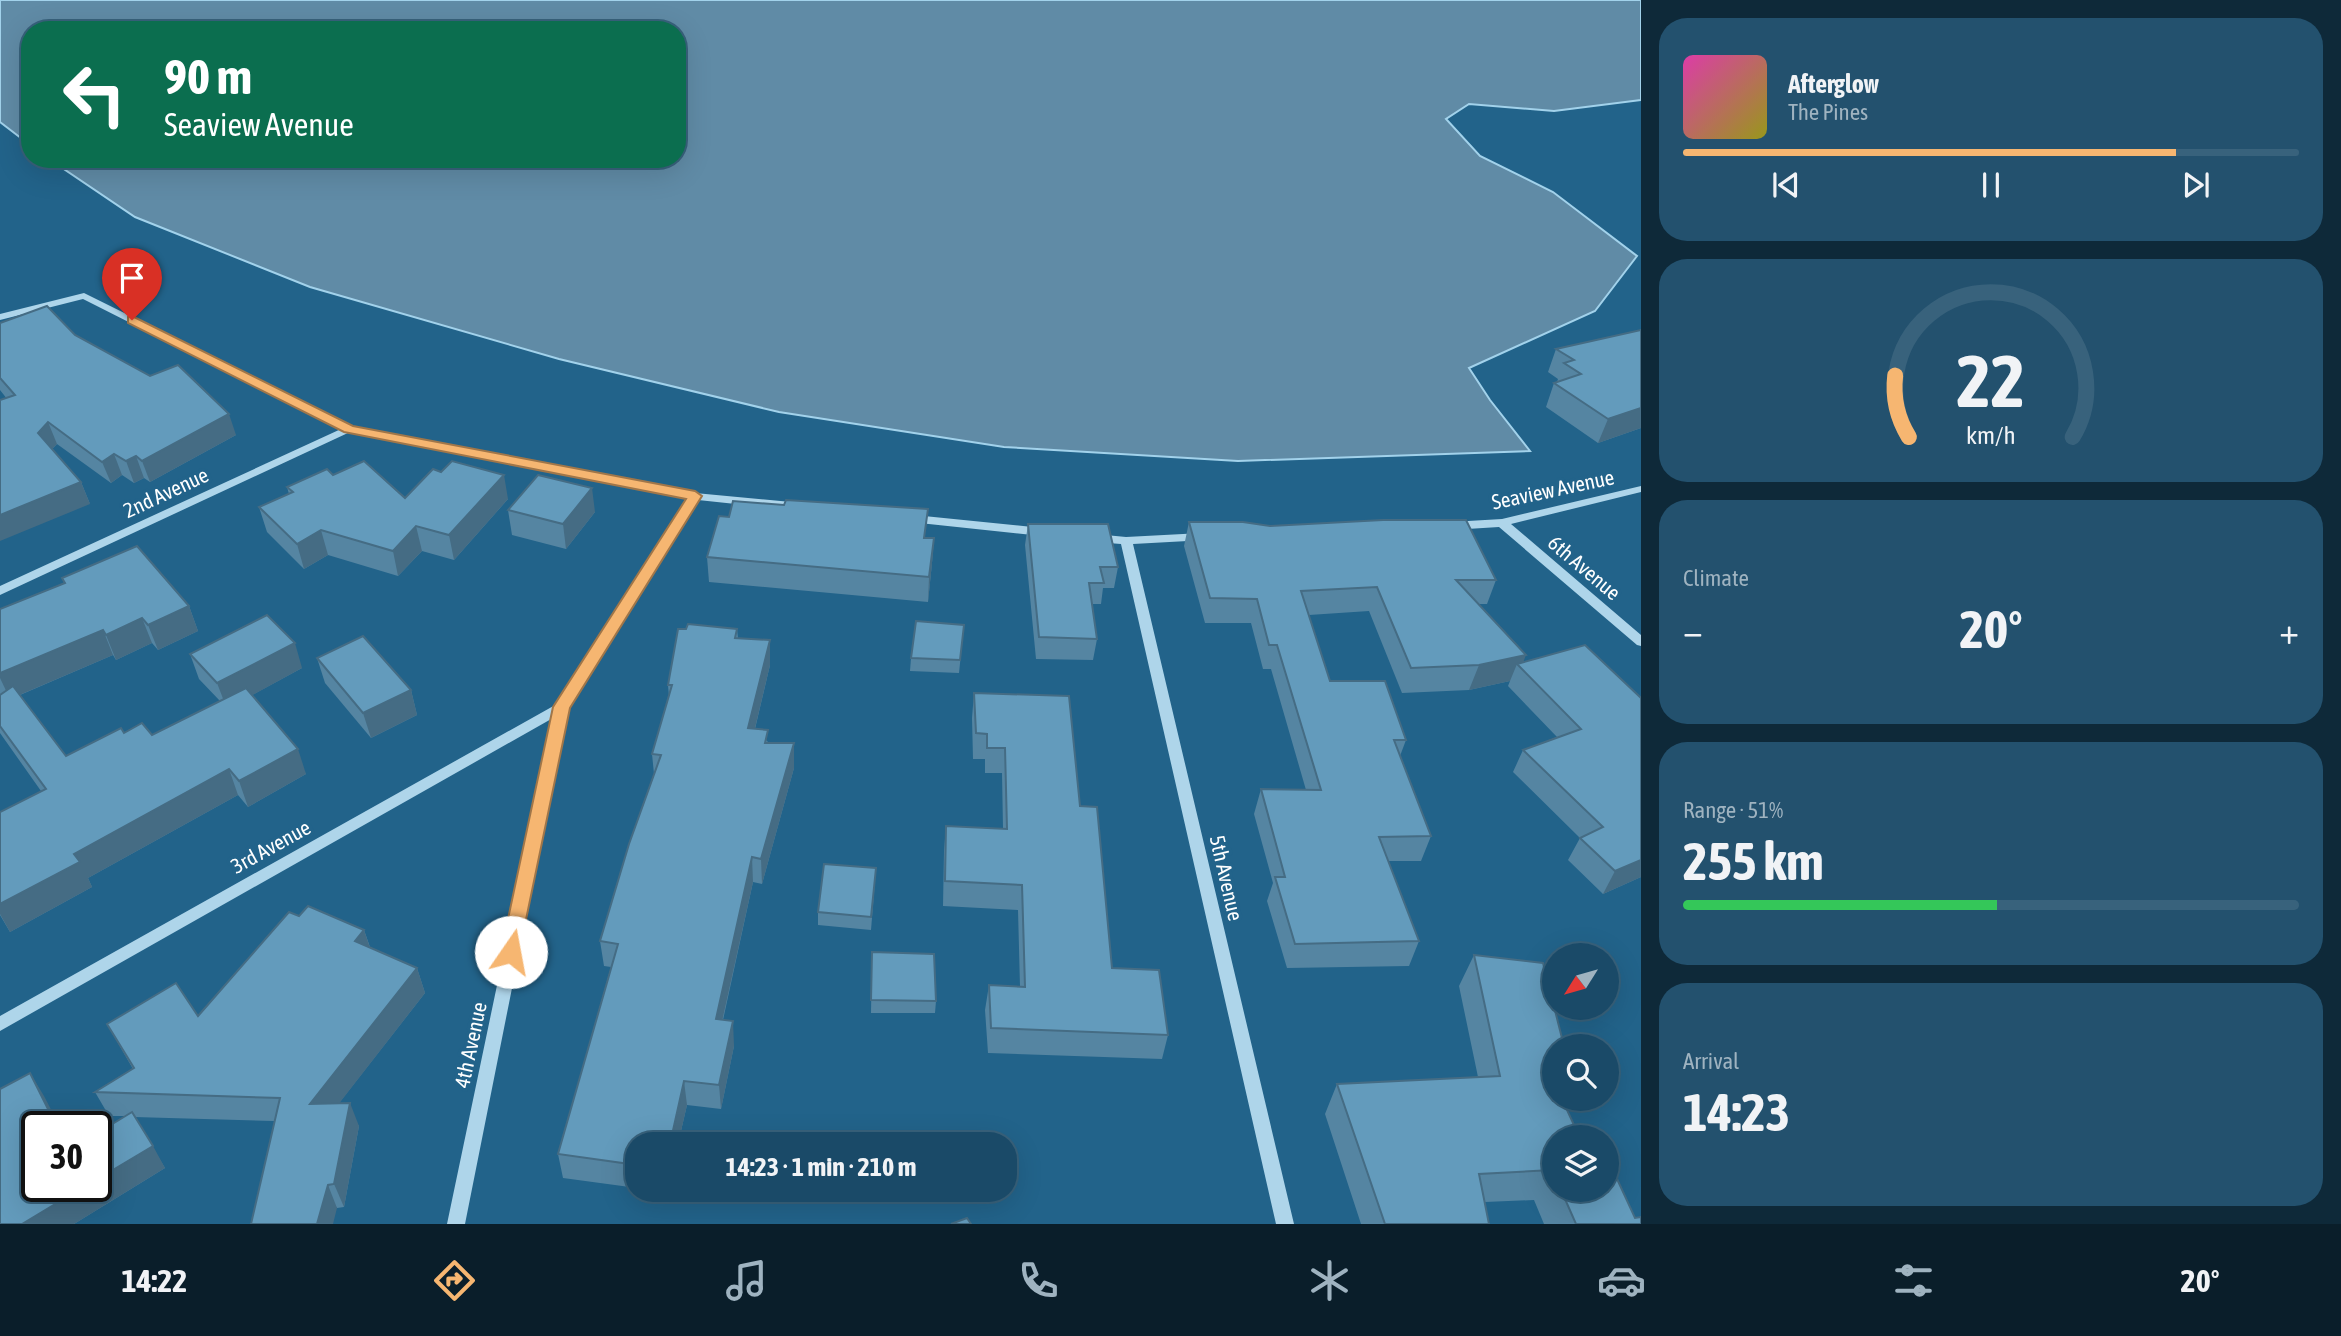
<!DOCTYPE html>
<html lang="en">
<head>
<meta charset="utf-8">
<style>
  :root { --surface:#1a4a68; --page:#23516e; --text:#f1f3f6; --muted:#9fb3c0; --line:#38627c; --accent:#f6b671 }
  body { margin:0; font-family:"Asap Condensed",sans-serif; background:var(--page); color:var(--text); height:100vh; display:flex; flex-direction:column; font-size:26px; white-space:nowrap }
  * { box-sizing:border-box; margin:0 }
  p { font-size:23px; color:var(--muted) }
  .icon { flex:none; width:38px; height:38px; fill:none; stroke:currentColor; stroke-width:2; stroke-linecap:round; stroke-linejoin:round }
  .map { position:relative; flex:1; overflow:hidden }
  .sheet { display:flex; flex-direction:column; gap:18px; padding:18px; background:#0e2939; width:700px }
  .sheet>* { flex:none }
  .banner { position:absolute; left:21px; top:21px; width:665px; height:147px; border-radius:28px; box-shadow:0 7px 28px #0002,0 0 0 2px var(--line); background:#0b6e4f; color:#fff; overflow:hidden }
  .needle { width:46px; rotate:233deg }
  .buttons { position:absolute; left:1542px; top:943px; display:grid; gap:14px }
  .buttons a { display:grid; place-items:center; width:77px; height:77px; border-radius:50%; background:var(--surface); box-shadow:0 7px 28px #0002,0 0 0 2px var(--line); font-size:35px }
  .speed { position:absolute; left:21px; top:1111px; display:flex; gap:14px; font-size:35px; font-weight:700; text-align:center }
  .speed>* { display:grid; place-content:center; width:91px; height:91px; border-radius:50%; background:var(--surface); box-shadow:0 7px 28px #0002,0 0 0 2px var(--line); line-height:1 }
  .speed .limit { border:4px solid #111; border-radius:10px; background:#fff; color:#111 }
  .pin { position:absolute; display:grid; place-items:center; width:60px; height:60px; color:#fff; margin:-72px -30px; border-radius:50% 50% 50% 0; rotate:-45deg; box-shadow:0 0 7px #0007 }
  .pin .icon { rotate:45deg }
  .me { position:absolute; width:77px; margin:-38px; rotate:12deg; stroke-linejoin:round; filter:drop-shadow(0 0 5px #0008) }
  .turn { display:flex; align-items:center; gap:24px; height:147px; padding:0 28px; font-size:32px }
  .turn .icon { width:91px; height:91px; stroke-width:2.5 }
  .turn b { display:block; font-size:49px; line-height:60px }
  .big { font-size:52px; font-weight:700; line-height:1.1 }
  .sheet .tile { flex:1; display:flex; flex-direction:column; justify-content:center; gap:10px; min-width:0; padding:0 24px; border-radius:28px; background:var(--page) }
  .sheet .dial { align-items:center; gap:0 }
  .dial svg { height:182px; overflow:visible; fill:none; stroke:var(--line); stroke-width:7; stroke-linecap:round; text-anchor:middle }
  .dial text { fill:var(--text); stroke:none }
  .song { display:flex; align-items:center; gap:21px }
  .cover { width:84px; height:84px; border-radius:10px; background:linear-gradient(135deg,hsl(320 70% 55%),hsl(60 70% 35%)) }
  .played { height:7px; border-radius:4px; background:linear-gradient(90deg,var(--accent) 80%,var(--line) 80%) }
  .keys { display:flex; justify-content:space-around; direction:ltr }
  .heat { display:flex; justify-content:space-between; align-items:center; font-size:38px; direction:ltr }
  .charge { height:10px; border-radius:5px; background:linear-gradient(90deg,#34c759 51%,var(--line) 0) }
  .trip { position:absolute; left:625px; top:1132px; width:392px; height:70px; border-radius:28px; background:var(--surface); box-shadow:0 7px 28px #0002,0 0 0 2px var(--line); font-weight:700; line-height:70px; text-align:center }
  .tabs { display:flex; height:112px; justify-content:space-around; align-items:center; background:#0a1e2a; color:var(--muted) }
  .tabs .icon { width:49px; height:49px }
  .tabs .active { color:var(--accent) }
  .tabs b { font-size:32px; color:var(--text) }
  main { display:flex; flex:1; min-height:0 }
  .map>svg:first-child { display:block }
  .water { fill:#608ba6; stroke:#a2d2eb; stroke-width:2 }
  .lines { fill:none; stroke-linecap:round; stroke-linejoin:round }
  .minor { fill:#aed5ea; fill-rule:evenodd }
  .wall { fill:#5585a2 }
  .shaded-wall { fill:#456c84 }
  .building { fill:#639bbc; stroke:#456c84; stroke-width:2 }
  .route { fill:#f6b671; stroke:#a07649; stroke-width:2 }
  .labels { text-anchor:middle; stroke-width:7; stroke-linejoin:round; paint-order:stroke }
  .street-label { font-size:21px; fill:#fff; stroke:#22638a }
</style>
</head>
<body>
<main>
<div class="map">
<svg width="1641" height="1224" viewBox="0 0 1641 1224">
  <rect width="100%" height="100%" fill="#22638a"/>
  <polygon class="water" points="0,0 1641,0 1641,100 1554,111 1469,104 1446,119 1480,156 1553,192 1637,256 1595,311 1469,368 1490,400 1530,451 1238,461 1004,447 779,412 559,359 310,287 135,217 49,159 677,159 677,30 30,30 30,145 0,122"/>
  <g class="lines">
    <g class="minor">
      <polygon points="84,293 352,426 695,493 791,502 797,506 791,510 698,500 568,707 465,1224 447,1224 553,718 0,1031 0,1016 557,704 688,498 350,432 0,595 0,586 341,429 83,299 0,320 0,314"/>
      <polygon points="1641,486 1641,492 1511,524 1641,635 1641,646 1637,645 1499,527 1451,530 1445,526 1451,522 1502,519"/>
      <polygon points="914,515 1042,528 1048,532 1042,536 910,522 908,519"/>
      <polygon points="1202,533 1206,534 1208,537 1206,540 1133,544 1294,1224 1276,1224 1121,544 1095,542 1089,538 1095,534 1126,537"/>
    </g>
  </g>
  <g class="wall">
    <polygon points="0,323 75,335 236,435 150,482 144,478 134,483 122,475 111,483 57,444 52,449 81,482 90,504 0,390"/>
    <polygon points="1641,330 1641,428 1598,443 1546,407 1554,383 1557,382 1558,379 1548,372 1556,349"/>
    <polygon points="333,475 405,498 508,499 454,560 422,551 398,576 328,555 304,569 267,532 259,507 289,494 287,487"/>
    <polygon points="508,510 595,512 566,549 512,535"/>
    <polygon points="729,517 934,538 932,563 928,602 709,582 707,557"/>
    <polygon points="1189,522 1496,580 1487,604 1479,604 1524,662 1585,645 1641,877 1603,894 1568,860 1580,838 1513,772 1523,750 1557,737 1508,686 1510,681 1469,690 1402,693 1369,611 1309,615 1330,681 1406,740 1400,756 1431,836 1421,861 1388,861 1419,941 1409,966 1287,968 1267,901 1273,883 1254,814 1261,789 1306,790 1271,669 1263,669 1251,623 1205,623 1184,546"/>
    <polygon points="1028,524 1118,567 1114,588 1103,588 1101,604 1092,604 1097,639 1093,660 1036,659 1025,545"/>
    <polygon points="62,578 189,606 198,631 158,650 152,643 116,660 113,655 20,695 66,756 124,733 152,735 220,701 199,679 190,654 302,668 252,695 306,774 248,807 238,795 88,878 92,887 10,932 0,915 0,812 41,791 0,733 0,609 64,583"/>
    <polygon points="964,625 959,673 910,671 911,658"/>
    <polygon points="737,629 738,638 770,640 770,665 755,729 794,768 762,884 753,882 723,1020 734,1046 721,1109 687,1105 678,1144 637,1144 637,1188 563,1178 558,1154 611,967 604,966 600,941 654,774 652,754 669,697 668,685"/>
    <polygon points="317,658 411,690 417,715 371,738 325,683"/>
    <polygon points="974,693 1080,806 1112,968 1168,1035 1162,1059 988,1053 985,1010 989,985 1020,987 1018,910 943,906 944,851 946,826 1003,829 1002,773 985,773 985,759 973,759 972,718"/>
    <polygon points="875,881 871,930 818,925 818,912"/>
    <polygon points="299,916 364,930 370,947 417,968 425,993 339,1103 359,1126 344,1207 337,1208 274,1121 134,1117 165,1168 74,1224 0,1224 44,1096 37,1186 125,1116 109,1116 95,1092 133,1069 107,1024 198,1016"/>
    <polygon points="872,952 936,1001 935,1013 871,1013"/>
    <polygon points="1474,955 1554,1046 1554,1190 1606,1190 1641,1224 1544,1224 1534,1200 1485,1202 1489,1224 1361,1224 1325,1114 1337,1084 1478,1077 1459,986"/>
  </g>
  <g class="shaded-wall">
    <polygon points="1641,408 1641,428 1598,443 1608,419"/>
    <polygon points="229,414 236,435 150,482 142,461"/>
    <polygon points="48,422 57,444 47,454 38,433"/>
    <polygon points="114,454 122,475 111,483 102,462"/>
    <polygon points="136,456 144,478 134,483 126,461"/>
    <polygon points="504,475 508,499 454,560 449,535"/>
    <polygon points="81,482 90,504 0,541 0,515"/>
    <polygon points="592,488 595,512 566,549 563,524"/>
    <polygon points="416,526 422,551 398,576 393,551"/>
    <polygon points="321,530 328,555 304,569 297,544"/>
    <polygon points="934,538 932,563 928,602 929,577"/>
    <polygon points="189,606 198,631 158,650 148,625"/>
    <polygon points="142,618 152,643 116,660 106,635"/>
    <polygon points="103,630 113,655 10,699 0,678 0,673"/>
    <polygon points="770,640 770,665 749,753 748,728"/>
    <polygon points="295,643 302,668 227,709 217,683"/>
    <polygon points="1526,655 1521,668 1517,664 1510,681 1469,690 1479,665"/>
    <polygon points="411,690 417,715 371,738 363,713"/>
    <polygon points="794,743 794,768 762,884 761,859"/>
    <polygon points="298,749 306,774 248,807 239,781"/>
    <polygon points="229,769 238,795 88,878 92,887 10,932 0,914 0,904 74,854"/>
    <polygon points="752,857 753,882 717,1044 716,1019"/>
    <polygon points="1641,860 1641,877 1603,894 1615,871"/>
    <polygon points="364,930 372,954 355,941"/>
    <polygon points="417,968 425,993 320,1128 310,1104"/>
    <polygon points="733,1021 734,1046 721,1109 719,1085"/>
    <polygon points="30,1073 44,1096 60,1127 57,1127"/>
    <polygon points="684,1081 687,1105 678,1144 670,1144"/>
    <polygon points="350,1103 359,1126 344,1207 334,1184"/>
    <polygon points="153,1146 165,1168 74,1224 22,1224 85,1186 96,1186 96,1180"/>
    <polygon points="328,1185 337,1208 333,1224 317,1224"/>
  </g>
  <g class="building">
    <polygon points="47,306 75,335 150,376 178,365 229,414 142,461 136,456 126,461 114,454 102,462 48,422 38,433 81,482 0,515 0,400 15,395 0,378 0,323"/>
    <polygon points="1641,330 1641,408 1608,419 1554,383 1581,374 1564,363 1574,360 1556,349"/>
    <polygon points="364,461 405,498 433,469 441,472 452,461 504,475 449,535 416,526 393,551 321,530 297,544 259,507 293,492 287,487 327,469 333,475"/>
    <polygon points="538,475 592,488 563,524 508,510"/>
    <polygon points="786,500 928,509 924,538 934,538 929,577 707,557 719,516 729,517 733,501 784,505"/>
    <polygon points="1383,520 1466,520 1496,580 1456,580 1526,655 1479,665 1411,668 1377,587 1301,591 1330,681 1385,681 1406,740 1394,740 1431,836 1379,837 1419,941 1295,944 1275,877 1285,877 1261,789 1321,790 1277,645 1269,645 1257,599 1210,598 1189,522 1243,522 1270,526"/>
    <polygon points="1028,524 1108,524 1118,567 1100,567 1104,583 1089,583 1097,639 1039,637"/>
    <polygon points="137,546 189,606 148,625 142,618 106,635 103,630 0,673 0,609 65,583 62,578"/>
    <polygon points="267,615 295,643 217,683 190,654"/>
    <polygon points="916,621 964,625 960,660 911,658"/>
    <polygon points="688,624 737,629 735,638 770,640 748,728 768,730 765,743 794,743 761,859 752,857 716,1019 733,1021 719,1085 684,1081 670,1144 643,1143 643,1144 637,1144 637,1165 558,1154 618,944 600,941 629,844 661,755 652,754 672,685 668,685 678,629 686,629"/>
    <polygon points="363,636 411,690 363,713 317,658"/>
    <polygon points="1585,645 1641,698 1641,860 1615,871 1580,838 1603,827 1523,750 1581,729 1517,664"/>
    <polygon points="13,686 66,756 121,728 124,733 142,723 152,735 246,688 298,749 239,781 229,769 74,854 80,862 0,904 0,812 46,789 0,726 0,695"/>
    <polygon points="974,693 1069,696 1080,806 1097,807 1112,968 1159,970 1168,1035 991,1028 989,985 1025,987 1022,885 945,881 946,826 1007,829 1005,748 987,748 987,734 976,733"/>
    <polygon points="824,864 876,868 871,917 818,912"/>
    <polygon points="308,906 364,930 355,941 417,968 310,1104 350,1103 334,1184 328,1185 317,1224 251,1224 280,1098 95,1092 134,1068 107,1024 176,983 198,1016 289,912 299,916"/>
    <polygon points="872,952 934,954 936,1001 871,1000"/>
    <polygon points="1474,955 1543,963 1564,1046 1554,1046 1554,1063 1545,1062 1554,1081 1554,1099 1562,1099 1580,1138 1554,1138 1554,1174 1552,1170 1479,1174 1489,1224 1385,1224 1337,1084 1500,1076"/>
    <polygon points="30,1073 57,1127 37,1127 37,1186 85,1186 22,1224 0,1224 0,1089"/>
    <polygon points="132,1112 153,1146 96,1180 96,1134"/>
    <polygon points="1612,1168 1635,1218 1641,1217 1641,1224 1576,1224 1561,1190 1606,1190 1606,1169"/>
    <polygon points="967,1218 971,1224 951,1224"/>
  </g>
  <polygon class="route" points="132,316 353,426 695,491 702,496 570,708 518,958 511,960 504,958 501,952 553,707 686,499 344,432 128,323 128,317"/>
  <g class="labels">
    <g class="street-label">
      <text transform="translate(1553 490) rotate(-12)" y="7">Seaview Avenue</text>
      <text transform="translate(166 493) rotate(-25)" y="7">2nd Avenue</text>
      <text transform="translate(1584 568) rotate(40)" y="7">6th Avenue</text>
      <text transform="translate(271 847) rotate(-29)" y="7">3rd Avenue</text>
      <text transform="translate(1226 878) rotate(77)" y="7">5th Avenue</text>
      <text transform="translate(471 1045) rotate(-78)" y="7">4th Avenue</text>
    </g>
  </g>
</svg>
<div class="buttons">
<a><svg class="needle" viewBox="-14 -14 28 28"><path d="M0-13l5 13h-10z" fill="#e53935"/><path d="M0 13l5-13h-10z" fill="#9fb3c0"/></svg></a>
<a><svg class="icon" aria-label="search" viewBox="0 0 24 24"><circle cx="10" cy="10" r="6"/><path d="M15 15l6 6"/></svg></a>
<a><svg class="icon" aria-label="layers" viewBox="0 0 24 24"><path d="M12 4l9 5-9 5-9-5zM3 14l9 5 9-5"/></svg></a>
</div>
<div class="speed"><div class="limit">30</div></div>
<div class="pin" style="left:132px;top:320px;background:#d93025"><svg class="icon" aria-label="arrive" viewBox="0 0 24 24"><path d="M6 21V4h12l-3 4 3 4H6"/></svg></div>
<svg class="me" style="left:511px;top:952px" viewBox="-20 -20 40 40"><circle r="19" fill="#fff"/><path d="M0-13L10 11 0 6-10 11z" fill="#f6b671"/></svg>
<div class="trip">14:23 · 1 min · 210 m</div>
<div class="banner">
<div class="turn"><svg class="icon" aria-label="left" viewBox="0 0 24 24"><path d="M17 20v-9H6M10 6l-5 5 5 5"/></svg><div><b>90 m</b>Seaview Avenue</div></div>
</div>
</div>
<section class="sheet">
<div class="tile">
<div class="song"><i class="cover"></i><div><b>Afterglow</b><p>The Pines</p></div></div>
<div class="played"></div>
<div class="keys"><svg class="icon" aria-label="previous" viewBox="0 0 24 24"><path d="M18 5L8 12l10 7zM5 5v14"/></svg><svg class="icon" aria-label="pause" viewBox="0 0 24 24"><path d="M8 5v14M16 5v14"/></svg><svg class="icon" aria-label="next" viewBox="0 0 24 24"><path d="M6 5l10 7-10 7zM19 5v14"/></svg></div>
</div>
<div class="tile dial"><svg viewBox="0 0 100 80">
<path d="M14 69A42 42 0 1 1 86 69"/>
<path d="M14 69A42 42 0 0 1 8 42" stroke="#f6b671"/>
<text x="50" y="56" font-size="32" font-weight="700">22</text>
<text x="50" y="72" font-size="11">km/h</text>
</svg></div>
<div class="tile"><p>Climate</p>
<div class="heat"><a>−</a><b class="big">20°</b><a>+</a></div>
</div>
<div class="tile"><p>Range · 51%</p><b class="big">255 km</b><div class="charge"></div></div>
<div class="tile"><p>Arrival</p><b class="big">14:23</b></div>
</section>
</main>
<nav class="tabs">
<b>14:22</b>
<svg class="icon active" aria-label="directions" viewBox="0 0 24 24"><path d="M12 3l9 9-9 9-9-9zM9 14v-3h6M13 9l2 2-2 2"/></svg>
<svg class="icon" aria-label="music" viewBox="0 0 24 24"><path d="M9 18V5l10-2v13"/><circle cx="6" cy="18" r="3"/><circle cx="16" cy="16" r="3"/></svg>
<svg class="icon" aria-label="phone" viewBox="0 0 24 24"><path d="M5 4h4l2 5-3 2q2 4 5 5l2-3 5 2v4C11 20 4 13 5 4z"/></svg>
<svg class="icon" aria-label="climate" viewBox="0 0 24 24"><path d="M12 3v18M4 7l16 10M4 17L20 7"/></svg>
<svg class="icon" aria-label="car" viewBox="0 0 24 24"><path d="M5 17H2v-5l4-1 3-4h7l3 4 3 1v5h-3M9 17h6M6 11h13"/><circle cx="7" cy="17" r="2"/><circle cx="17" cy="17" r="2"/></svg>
<svg class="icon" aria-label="filters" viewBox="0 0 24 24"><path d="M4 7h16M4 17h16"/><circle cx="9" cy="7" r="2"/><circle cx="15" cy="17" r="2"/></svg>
<b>20°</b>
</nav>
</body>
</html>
